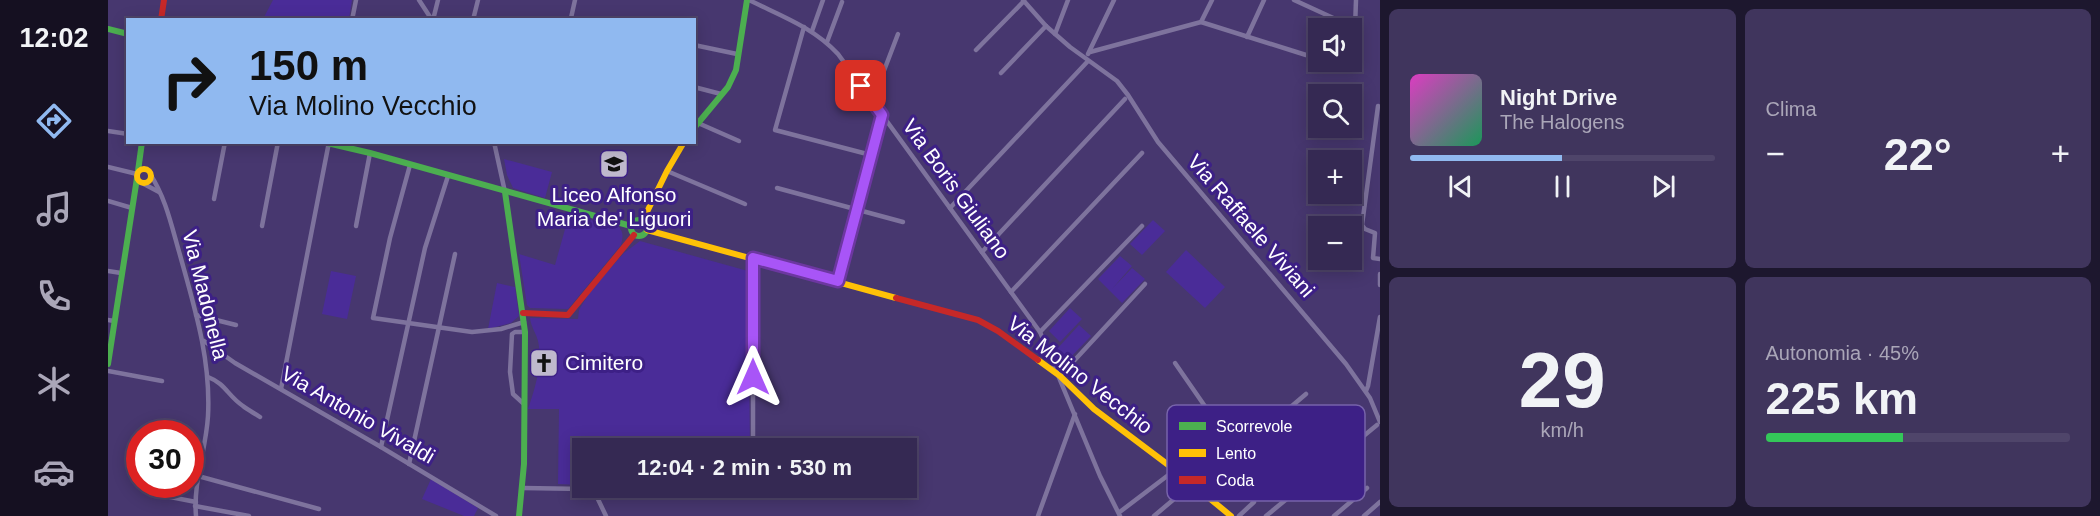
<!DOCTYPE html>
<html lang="it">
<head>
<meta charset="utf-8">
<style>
  :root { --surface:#352953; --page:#40355d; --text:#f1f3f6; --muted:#aaa6b8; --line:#4f456a; --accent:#90b9f0 }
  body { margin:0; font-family:Arial,sans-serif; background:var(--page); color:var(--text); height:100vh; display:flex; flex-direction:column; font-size:22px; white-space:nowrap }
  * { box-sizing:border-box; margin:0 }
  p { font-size:20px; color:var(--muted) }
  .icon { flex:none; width:33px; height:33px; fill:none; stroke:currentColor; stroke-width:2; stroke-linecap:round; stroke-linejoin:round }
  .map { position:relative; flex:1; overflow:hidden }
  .panel { display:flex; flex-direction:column; gap:9px; padding:9px; background:#1d172e; width:720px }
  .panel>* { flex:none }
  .banner { position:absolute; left:18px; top:18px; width:570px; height:126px; border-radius:0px; box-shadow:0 3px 15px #0003,0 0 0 2px var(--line); background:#90b9f0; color:#111; overflow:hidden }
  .controls { position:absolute; left:1200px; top:18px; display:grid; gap:12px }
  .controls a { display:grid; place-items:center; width:54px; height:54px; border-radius:0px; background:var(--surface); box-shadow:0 3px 15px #0003,0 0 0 2px var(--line); font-size:30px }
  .speed { position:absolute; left:18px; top:420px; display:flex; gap:12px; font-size:30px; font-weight:700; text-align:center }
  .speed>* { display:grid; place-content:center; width:78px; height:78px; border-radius:50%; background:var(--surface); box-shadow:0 3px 15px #0003,0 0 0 2px var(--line); line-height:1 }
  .speed .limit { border:9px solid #d22; background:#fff; color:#111 }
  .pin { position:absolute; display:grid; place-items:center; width:51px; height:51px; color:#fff; margin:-26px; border-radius:12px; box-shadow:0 3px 9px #0006 }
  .me { position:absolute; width:66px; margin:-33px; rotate:0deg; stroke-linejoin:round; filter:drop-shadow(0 0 4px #0008) }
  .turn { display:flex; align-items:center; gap:21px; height:126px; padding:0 24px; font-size:27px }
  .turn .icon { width:78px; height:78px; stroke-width:2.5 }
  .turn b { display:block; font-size:42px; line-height:51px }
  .big { font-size:45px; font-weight:700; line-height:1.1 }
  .panel .card { flex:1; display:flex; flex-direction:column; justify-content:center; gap:9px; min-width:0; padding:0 21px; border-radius:9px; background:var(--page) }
  .panel .dial { align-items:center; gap:0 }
  .dial b { font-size:78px; line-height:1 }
  .song { display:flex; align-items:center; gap:18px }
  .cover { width:72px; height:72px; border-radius:9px; background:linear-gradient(135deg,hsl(310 70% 55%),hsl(150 70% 35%)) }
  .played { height:6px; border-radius:3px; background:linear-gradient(90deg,var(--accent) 50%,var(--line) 50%) }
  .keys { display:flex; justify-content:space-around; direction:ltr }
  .heat { display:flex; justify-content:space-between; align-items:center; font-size:33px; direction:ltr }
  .charge { height:9px; border-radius:4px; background:linear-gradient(90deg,#34c759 45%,var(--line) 0) }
  .panel .tiles { flex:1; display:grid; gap:9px; grid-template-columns:repeat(2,1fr) }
  .trip { position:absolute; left:464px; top:438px; width:345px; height:60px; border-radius:0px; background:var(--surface); box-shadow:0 3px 15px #0003,0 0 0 2px var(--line); font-weight:700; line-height:60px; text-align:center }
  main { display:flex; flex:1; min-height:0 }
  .menu { display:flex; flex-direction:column; width:108px; justify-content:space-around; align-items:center; background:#151021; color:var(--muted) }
  .menu .icon { width:42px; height:42px }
  .menu .selected { color:var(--accent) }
  .menu b { font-size:27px; color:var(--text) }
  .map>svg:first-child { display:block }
  .green { fill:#4a2c98 }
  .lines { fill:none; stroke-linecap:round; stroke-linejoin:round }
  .street { stroke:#7e739d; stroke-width:4.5 }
  .fast { stroke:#4caf50; stroke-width:6 }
  .slow { stroke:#ffc107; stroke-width:6 }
  .jam { stroke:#c62828; stroke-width:6 }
  .route-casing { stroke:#6d37a1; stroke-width:15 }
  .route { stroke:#a855f7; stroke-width:10 }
  .labels { text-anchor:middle; stroke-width:6; stroke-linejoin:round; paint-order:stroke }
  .street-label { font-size:21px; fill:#fff; stroke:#3d2086 }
  .poi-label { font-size:21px; fill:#fff; stroke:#3d2086 }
  .key { fill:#3d2086; stroke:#7763aa; stroke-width:1.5 }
  .key-label { font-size:16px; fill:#fff }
</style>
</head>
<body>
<main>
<nav class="menu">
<b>12:02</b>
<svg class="icon selected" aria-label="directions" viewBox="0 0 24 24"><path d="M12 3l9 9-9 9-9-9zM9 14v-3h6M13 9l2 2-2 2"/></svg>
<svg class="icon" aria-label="music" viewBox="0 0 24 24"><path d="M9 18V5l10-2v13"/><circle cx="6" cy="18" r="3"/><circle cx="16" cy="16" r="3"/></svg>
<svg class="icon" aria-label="phone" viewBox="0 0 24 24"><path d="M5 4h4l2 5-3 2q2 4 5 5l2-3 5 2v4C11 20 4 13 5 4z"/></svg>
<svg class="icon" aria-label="climate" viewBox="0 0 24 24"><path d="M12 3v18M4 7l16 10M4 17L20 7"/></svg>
<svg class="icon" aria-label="car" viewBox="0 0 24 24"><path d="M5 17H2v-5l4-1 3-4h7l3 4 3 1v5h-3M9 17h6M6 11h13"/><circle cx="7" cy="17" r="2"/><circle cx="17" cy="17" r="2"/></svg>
</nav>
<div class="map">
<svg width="1272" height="516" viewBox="0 0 1272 516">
  <rect width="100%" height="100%" fill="#47376f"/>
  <g class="green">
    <polygon points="165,0 244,0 241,19 155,19"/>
    <polygon points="396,159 444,172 437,198 405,188 399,175"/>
    <path d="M461,215L510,226C516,232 515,237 513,245L460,309L422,308L419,305L411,254L447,265Z"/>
    <polygon points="1045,220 1057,231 1034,255 1022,244"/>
    <path d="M532,241L640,271L642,448H474V485L450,484L451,409H420C427,388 435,364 430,341C428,333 423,327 422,318L470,319L471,310L483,290L516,253Z"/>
    <polygon points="1078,250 1117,287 1097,308 1058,272"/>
    <polygon points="1012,256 1024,266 1004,289 1024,268 1037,279 1014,303 990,279"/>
    <polygon points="223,271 248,276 239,319 214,314"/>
    <polygon points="389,283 407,287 411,316 403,323 380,329"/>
    <polygon points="962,308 974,319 952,342 941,331"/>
    <polygon points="971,325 983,336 960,360 948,350"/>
    <polygon points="323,479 370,508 366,516 356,516 314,499"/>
  </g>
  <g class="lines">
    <g class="street">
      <polyline points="311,0 324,20"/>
      <path d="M641,0C673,16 705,27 730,54L932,332L992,476L1012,516"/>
      <polyline points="915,0 938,26 962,47 1009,81 1020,95 1050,142 1238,364 1262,398 1272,422"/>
      <polyline points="1186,0 1247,28 1248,0"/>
      <polyline points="463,18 467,0"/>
      <polyline points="244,20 248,0"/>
      <polyline points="325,20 330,0"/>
      <polyline points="365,20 370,0"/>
      <polyline points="1093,22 1104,0"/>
      <polyline points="696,27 667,130 763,155"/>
      <polyline points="704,31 715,0"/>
      <polyline points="947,34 960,0"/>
      <polyline points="1139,37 1156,0"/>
      <polyline points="719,42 734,2"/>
      <polyline points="586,45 629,54"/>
      <polyline points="868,50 916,1"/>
      <polyline points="982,52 1093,22 1198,55"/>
      <polyline points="980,54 1006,0"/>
      <polyline points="893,73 938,26"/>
      <polyline points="586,87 613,94"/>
      <polyline points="764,102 790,34"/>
      <polyline points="1270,106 1254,225 1257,229 1267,233 1265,258 1272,259"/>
      <polyline points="590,123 631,141"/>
      <polyline points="0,131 20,134"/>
      <polyline points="386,142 397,192"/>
      <polyline points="302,165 282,238 265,318 364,332 393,329 416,322"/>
      <polyline points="0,167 29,174"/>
      <polyline points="559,171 637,204"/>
      <path d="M42,174C58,198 64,228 72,255C87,309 103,360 100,416C98,450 85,482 88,516"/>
      <polyline points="34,183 51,192"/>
      <polyline points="669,188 795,222"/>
      <polyline points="106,199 117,142"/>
      <polyline points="0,201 24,208"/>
      <polyline points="842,208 980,61"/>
      <polyline points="154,226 170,142"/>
      <polyline points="248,226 262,153"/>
      <polyline points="874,252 1017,99"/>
      <polyline points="0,271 13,273"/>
      <polyline points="1272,274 1272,285"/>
      <polyline points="730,281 774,115"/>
      <polyline points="903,292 1034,153"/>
      <polyline points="88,315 128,325"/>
      <polyline points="0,320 6,321"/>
      <polyline points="932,332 1034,226"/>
      <polyline points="96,341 127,363 273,447 388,516"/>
      <polyline points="0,371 54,381"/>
      <polyline points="952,376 1037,284"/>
      <path d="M100,377C118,384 119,395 135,406C140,410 146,413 152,417"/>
      <polyline points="173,389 221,142"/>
      <polyline points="1258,391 1260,386 1272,317"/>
      <polyline points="416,404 405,394 402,372 404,334 407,332 417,332"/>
      <polyline points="273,447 317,248 340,176"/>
      <polyline points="645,448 645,258"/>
      <polyline points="301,464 347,254"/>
      <polyline points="1064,468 1110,435 1112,428 1067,363"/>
      <polyline points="90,476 211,509"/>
      <polyline points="1088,487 1198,394"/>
      <polyline points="415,488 477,489 488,495 498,516"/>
      <polyline points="477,489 644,491 644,488"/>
      <polyline points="52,495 88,502"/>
      <polyline points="87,506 141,516"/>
      <polyline points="1013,511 1067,470"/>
      <polyline points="930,516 967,414"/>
      <polyline points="1046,516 1084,484"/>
      <polyline points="1131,516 1146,502"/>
      <polyline points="1158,516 1269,425"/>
      <polyline points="1226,516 1259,488"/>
      <polyline points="1256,516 1272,502"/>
    </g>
    <g class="fast">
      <polyline points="0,29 20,34"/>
      <polyline points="586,128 620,87 628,70 639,0"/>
      <polyline points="215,142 262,153 523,226"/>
      <polyline points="30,171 34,142"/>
      <polyline points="397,192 417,332 416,464 411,516"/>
      <circle cx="531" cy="228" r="8"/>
      <polyline points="0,364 29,178"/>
    </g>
    <g class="slow">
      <circle cx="36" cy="176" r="7"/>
      <polyline points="535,220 559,171 576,142"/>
      <polyline points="539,230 788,298"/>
      <polyline points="930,360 952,376 986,409 1067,470 1123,516"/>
    </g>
    <g class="jam">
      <polyline points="53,20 56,0"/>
      <polyline points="788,298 870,320 890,331 930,360"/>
      <polyline points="415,313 460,315 526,235"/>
    </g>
  </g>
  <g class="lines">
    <g class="route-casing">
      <polyline id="route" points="645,377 645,258 730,281 774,115 753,86"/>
    </g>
    <use href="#route" class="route"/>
  </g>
  <defs>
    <g id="school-square" transform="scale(1.5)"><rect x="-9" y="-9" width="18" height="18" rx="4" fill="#bfb9cd" stroke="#3d2086"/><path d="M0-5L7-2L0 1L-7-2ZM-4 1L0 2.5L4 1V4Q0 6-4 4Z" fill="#111"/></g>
    <g id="church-square" transform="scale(1.5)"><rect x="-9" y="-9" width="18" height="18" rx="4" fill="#bfb9cd" stroke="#3d2086"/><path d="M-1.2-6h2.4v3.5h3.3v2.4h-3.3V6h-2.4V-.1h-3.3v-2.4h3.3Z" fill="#111"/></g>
  </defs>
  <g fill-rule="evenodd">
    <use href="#school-square" x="506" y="164"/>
    <use href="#church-square" x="436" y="363"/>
  </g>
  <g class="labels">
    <g class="street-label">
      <text transform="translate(848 189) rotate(54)" y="7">Via Boris Giuliano</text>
      <text transform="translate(1143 226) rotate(49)" y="7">Via Raffaele Viviani</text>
      <text transform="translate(97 295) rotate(76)" y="7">Via Madonella</text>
      <text transform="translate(972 375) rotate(38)" y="7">Via Molino Vecchio</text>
      <text transform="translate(250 415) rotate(30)" y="7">Via Antonio Vivaldi</text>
    </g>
    <g class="poi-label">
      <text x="506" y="202">Liceo Alfonso<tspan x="506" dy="24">Maria de' Liguori</tspan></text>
      <text x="457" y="370" text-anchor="start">Cimitero</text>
    </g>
  </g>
  <rect x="1059" y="405" width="198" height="96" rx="9" class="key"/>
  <rect x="1071" y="422" width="27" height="8" fill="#4caf50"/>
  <rect x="1071" y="449" width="27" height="8" fill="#ffc107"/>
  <rect x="1071" y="476" width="27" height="8" fill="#c62828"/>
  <g class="key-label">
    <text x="1108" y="432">Scorrevole</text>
    <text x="1108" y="459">Lento</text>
    <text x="1108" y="486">Coda</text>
  </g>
</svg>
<div class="controls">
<a><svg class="icon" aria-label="sound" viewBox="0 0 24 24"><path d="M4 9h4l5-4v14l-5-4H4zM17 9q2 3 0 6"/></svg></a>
<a><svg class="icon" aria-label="search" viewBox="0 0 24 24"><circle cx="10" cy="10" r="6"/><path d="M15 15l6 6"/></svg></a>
<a>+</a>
<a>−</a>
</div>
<div class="speed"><div class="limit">30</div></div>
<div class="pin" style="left:753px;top:86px;background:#d93025"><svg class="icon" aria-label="arrive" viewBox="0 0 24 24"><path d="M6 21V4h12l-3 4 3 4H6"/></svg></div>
<svg class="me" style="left:645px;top:377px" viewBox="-20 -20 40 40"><path d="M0-17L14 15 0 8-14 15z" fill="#a855f7" stroke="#fff" stroke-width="4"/></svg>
<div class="trip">12:04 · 2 min · 530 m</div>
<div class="banner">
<div class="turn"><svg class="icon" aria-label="right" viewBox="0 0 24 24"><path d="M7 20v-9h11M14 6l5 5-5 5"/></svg><div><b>150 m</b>Via Molino Vecchio</div></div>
</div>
</div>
<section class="panel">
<div class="tiles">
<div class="card">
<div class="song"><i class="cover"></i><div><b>Night Drive</b><p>The Halogens</p></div></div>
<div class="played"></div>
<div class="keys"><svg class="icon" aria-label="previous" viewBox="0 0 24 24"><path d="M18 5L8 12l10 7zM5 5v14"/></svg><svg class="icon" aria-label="pause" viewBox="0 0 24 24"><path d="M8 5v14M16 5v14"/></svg><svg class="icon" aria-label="next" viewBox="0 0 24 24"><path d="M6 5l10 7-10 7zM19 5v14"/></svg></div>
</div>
<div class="card"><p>Clima</p>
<div class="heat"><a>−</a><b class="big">22°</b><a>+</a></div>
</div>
<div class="card dial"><b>29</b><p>km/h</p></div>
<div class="card"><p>Autonomia · 45%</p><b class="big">225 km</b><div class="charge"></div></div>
</div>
</section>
</main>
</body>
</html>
